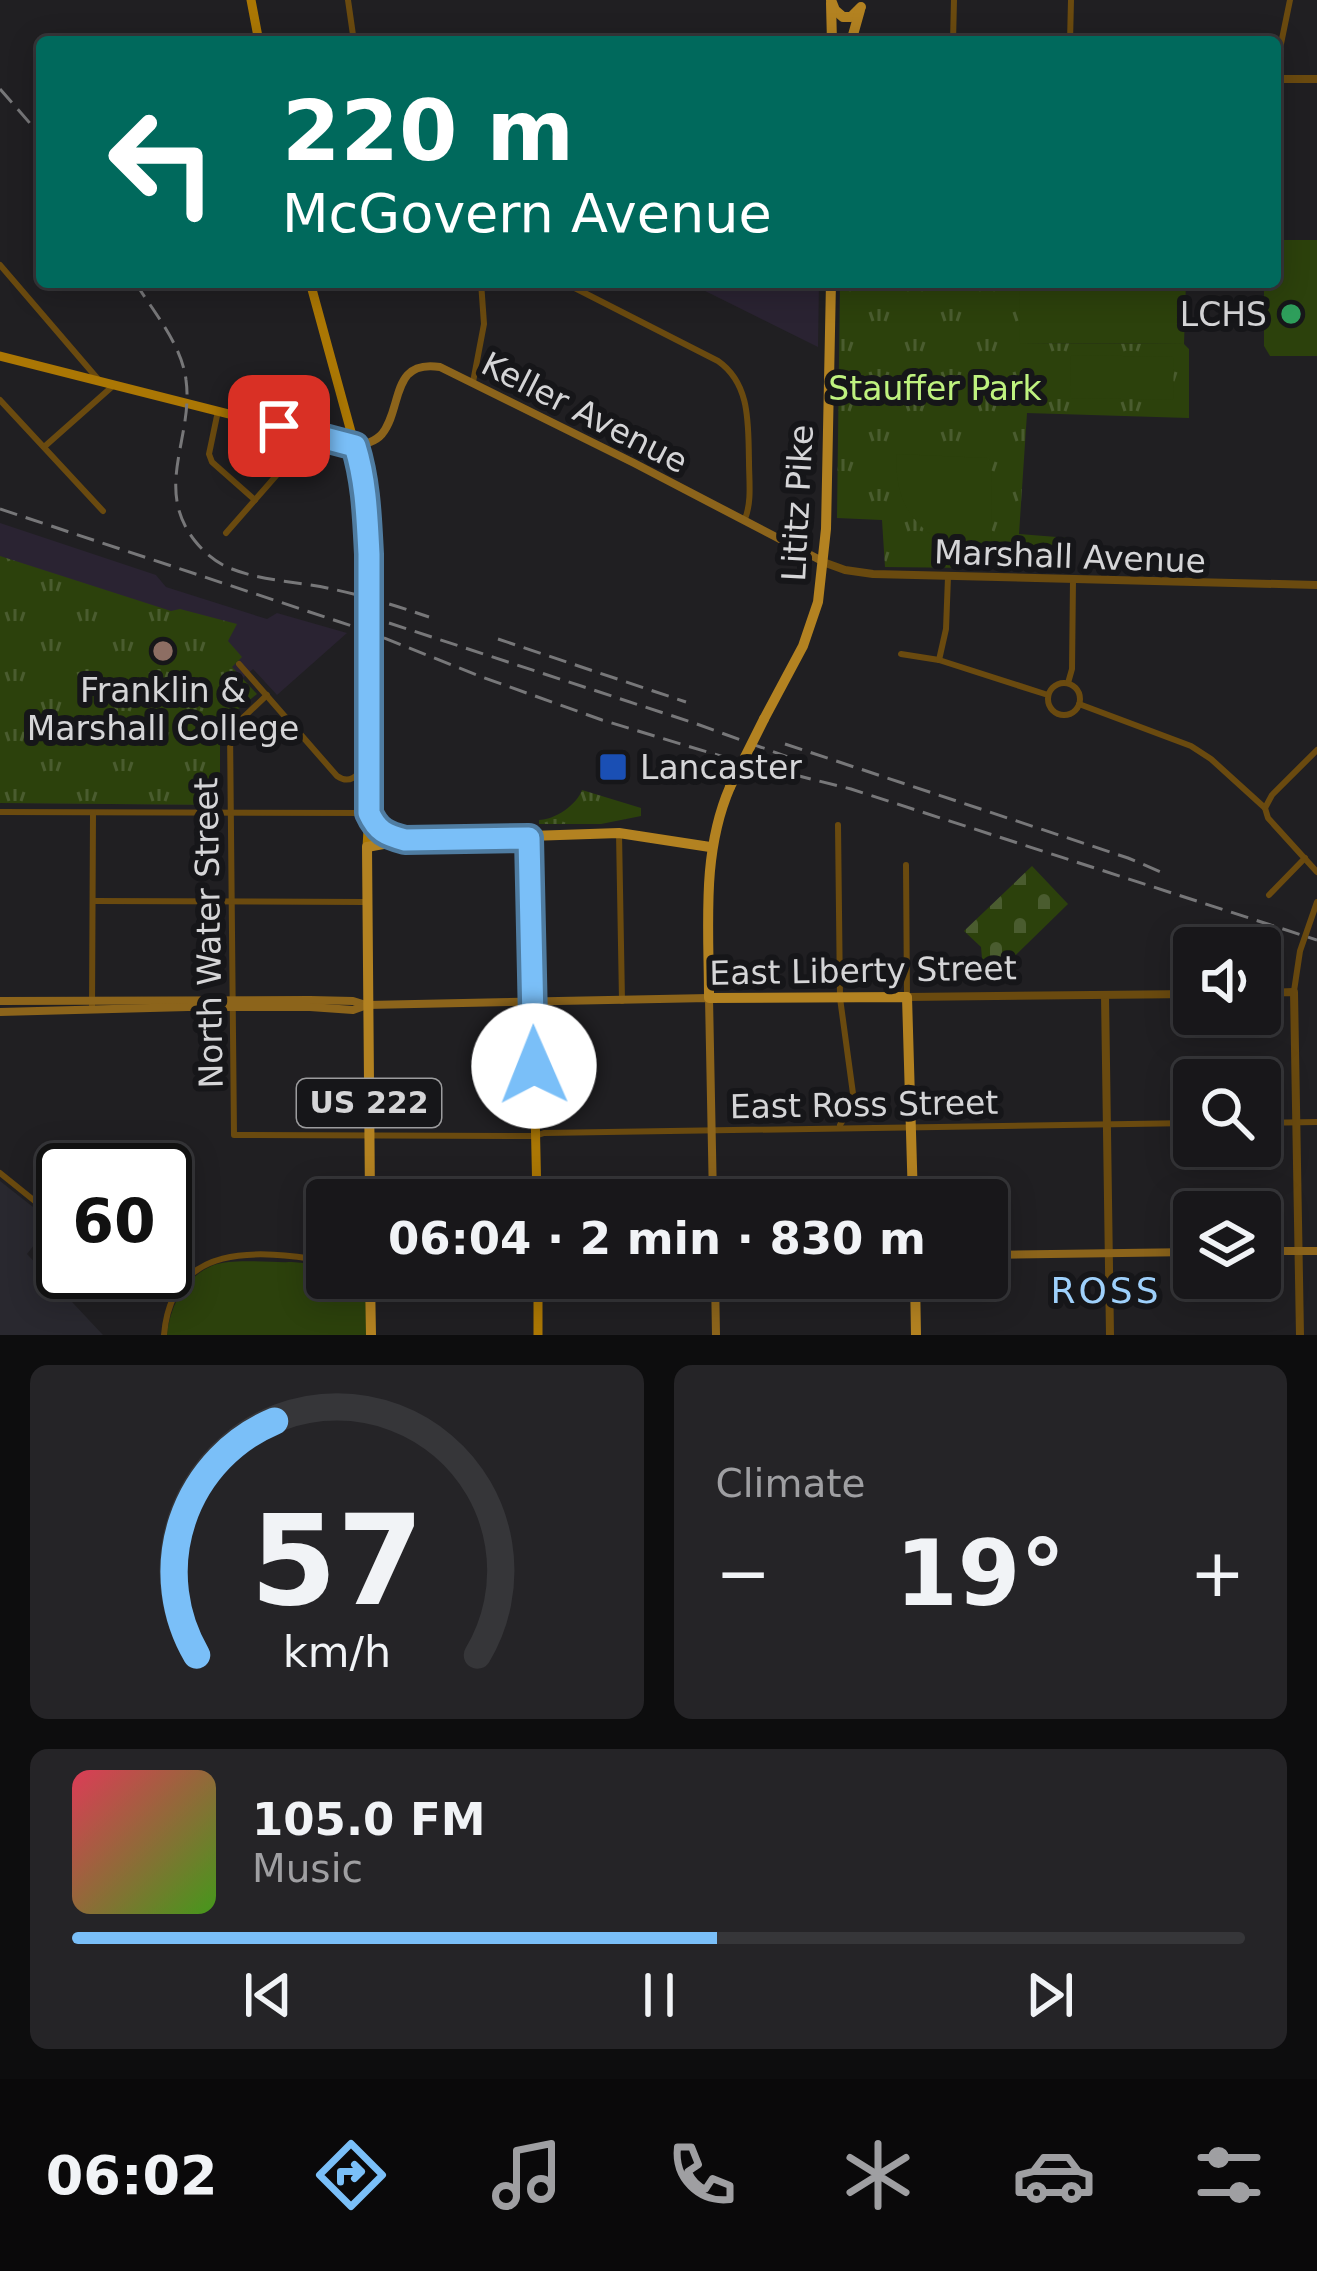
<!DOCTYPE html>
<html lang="en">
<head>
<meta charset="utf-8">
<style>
  :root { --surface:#18171a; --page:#252427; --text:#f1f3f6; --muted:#9f9fa2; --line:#363639; --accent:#7abff8 }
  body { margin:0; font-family:"DejaVu Sans",sans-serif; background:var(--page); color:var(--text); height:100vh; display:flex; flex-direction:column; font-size:45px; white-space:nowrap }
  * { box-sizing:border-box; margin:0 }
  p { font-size:39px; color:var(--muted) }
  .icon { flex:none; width:66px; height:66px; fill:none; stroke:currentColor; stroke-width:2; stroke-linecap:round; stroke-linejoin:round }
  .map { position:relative; height:1335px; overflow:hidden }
  .details { display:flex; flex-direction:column; gap:30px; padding:30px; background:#0d0d0e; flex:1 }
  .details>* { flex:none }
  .top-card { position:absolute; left:36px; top:36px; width:1245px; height:252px; border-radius:12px; box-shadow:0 6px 30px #0003,0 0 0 3px var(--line); background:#00695c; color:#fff; overflow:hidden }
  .controls { position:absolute; left:1173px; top:927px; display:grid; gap:24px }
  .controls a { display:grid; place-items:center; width:108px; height:108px; border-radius:12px; background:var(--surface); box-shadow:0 6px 30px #0003,0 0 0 3px var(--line); font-size:60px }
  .speed { position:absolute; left:36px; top:1143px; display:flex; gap:24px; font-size:60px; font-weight:700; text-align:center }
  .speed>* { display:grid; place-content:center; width:156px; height:156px; border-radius:50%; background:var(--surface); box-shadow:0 6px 30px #0003,0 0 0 3px var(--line); line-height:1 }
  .speed .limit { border:6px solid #111; border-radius:18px; background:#fff; color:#111 }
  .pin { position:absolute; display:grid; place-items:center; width:102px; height:102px; color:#fff; margin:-51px; border-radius:24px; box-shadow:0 6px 18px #0006 }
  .me { position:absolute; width:132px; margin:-66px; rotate:359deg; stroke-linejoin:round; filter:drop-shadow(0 0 9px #0008) }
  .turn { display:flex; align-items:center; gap:42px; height:252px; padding:0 48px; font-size:54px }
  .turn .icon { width:156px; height:156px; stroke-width:2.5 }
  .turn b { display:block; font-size:84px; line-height:102px }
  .big { font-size:90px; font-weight:700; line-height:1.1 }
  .details .card { flex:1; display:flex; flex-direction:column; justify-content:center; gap:18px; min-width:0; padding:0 42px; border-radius:18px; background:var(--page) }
  .details .dial { align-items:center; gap:0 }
  .dial svg { height:312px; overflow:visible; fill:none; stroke:var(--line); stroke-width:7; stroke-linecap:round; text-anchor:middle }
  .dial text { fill:var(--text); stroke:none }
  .song { display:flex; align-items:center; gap:36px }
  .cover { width:144px; height:144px; border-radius:18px; background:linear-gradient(135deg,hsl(350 70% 55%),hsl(100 70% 35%)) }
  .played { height:12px; border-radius:6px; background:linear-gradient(90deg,var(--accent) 55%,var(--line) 55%) }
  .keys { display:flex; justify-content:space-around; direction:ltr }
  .heat { display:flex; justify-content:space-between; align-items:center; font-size:66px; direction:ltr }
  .details .tiles { flex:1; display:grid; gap:30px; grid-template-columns:1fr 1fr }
  .card:last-child { grid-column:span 2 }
  .trip { position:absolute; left:306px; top:1179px; width:702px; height:120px; border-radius:12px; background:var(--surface); box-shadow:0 6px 30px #0003,0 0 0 3px var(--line); font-weight:700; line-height:120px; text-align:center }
  .dock { display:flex; height:192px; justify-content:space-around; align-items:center; background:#0a090a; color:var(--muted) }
  .dock .icon { width:84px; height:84px }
  .dock .current { color:var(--accent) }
  .dock b { font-size:54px; color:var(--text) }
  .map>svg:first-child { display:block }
  .education { fill:#2a2332 }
  .built { fill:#29282f }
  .grass { fill:url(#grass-tufts) }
  .cemetery { fill:url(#cemetery-stones) }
  .pitch { fill:#2c410c }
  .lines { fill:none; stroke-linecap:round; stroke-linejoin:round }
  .minor { stroke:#6a4a0f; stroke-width:6 }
  .tertiary { stroke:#6a4a0f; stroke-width:8 }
  .secondary { stroke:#8c641b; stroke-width:8 }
  .primary { stroke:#ab7704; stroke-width:9 }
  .trunk { stroke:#b38221; stroke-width:10 }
  .rail { stroke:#777779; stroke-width:3; stroke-dasharray:18 9; stroke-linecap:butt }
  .primary-bridge { stroke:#ab7704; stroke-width:9 }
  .trunk-bridge { stroke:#b38221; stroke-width:10 }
  .route-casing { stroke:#4f7ca1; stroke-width:30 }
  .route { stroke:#7abff8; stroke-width:21 }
  .leisure-dot { fill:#2e9e5b; stroke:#161619; stroke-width:4.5 }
  .education-dot { fill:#8d6e63; stroke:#161619; stroke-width:4.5 }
  .transit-dot { fill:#1a4fb4; stroke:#161619; stroke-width:4.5 }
  .labels { text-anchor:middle; stroke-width:12; stroke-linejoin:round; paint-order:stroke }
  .shield { fill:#161619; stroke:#9c9c9e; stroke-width:3 }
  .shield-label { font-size:30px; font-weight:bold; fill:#d5d5d7 }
  .poi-label { font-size:33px; fill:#d5d5d7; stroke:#161619; text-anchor:end }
  .park-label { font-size:33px; fill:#bff27f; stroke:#161619 }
  .street-label { font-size:33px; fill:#d5d5d7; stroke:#161619 }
  .neighbourhood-label { font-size:36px; letter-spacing:3px; fill:#9fd1fc; stroke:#161619 }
</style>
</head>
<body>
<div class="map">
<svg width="1317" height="1335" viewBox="0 0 1317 1335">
  <defs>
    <pattern id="grass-tufts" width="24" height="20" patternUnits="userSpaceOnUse" patternTransform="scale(3)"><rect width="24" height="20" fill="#2c410c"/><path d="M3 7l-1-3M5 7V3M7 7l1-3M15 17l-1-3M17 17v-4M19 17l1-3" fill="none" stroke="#4a5c2f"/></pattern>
    <pattern id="cemetery-stones" width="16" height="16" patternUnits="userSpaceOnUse" patternTransform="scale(3)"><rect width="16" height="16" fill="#2c410c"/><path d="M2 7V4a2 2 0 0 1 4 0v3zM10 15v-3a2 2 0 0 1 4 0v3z" fill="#4a5c2f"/></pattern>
  </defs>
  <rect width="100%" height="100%" fill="#201f22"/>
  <g class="education">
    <polygon points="687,282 819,282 818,347"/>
    <polygon points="0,523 156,575 166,587 267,619 277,613 347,633 277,695 253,669 212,705 225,724 220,743 220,805 0,803"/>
  </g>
  <polygon class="built" points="0,1181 52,1222 27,1254 103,1335 0,1335"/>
  <g class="grass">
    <polygon points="840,282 1020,282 1020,343 1184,344 1189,349 1189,418 1027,413 1019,534 1069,538 1069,569 885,567 882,520 837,518"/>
    <polygon points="0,556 171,611 180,609 237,624 228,641 242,657 232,667 257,694 225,720 220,743 220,805 0,803"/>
    <path d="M582,790L641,808V816L601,824H539V820C554,820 577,805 582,790Z"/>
  </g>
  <polygon class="cemetery" points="1032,866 1068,904 992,978 983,969 981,947 964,931"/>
  <g class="pitch">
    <polygon points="1275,240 1317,240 1317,356 1270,356 1264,346 1264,282 1275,282"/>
    <polygon points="1020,282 1186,282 1184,344 1019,343"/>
    <polygon points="1071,355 1174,357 1173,400 1070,398"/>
    <path d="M897,454L987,458L991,461L992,551C933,550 892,517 897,454Z"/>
    <path d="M292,1262L327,1265V1278H366V1335H167C170,1306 185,1276 214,1265C233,1258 271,1263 292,1262Z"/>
  </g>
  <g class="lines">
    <g class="minor">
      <polyline points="348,0 354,42"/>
      <polyline points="953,42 954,0"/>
      <polyline points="1070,42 1071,0"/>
      <polyline points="1275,73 1290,0"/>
      <polyline points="0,265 97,378"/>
      <path d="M563,282L718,361C751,384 748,425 749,461C749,481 752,501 745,519"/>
      <polyline points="473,382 484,324 481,282"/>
      <polyline points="0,400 103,511"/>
      <polyline points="218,411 209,454 212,462 255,500"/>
      <polyline points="44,447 114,385"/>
      <polyline points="226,533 296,453 309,433"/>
      <polyline points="901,654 939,660 1048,695"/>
      <polyline points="939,660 946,629 948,577"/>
      <path d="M239,664L337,776C351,786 359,773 367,763"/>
      <circle cx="1064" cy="699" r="16"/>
      <polyline points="1068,683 1072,669 1073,580"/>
      <polyline points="267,695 230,730 234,1135 535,1136 544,1133 1194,1123"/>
      <polyline points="1079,704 1191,746 1211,759 1265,808 1268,818 1317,872"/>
      <polyline points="1265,808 1272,795 1317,750"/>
      <polyline points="0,812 368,813"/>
      <polyline points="838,825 840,998 854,1101 840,1125"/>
      <polyline points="619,833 622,1001"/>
      <polyline points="906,865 907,997"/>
      <polyline points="1269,895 1305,858"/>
      <polyline points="93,901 366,902"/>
      <polyline points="1294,991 1300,951 1317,902"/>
      <polyline points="92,1008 93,813"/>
      <polyline points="1260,1123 1317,1122"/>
      <polyline points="0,1173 36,1202 63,1218"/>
      <polyline points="165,1259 187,1279"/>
      <path d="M164,1335C172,1241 258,1250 327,1261"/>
    </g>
    <g class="tertiary">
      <polyline points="1275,79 1317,79"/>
      <polyline points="823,562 845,570 873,574 1317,585"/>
      <polyline points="1260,993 1294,992 1300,1335"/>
      <polyline points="1105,995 1110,1335"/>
      <polyline points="907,997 1194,994"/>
    </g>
    <g class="secondary">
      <path d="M355,446C365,444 375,442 382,434C403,408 390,359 440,367L634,463L822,561"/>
      <polyline points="0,1001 310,1000 353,1001 366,1005"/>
      <polyline points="0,1012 188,1007 310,1007 353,1010 367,1005 709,998 713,1200"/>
      <polyline points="1260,1251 1317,1251"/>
      <polyline points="987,1255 1194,1252"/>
      <polyline points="715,1278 716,1335"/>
    </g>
    <g class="primary">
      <polyline points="251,0 259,42"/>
      <polyline points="310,282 362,472 367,517 369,590"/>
      <polyline points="0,356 355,446"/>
      <polyline points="369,813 379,830 400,839"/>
      <polyline points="529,838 537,1200"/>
      <polyline points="367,847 369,813 370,647"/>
      <polyline points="538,1278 538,1335"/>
    </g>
    <g class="trunk">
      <polyline points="831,0 835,10 843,17 851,17 861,7"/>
      <polyline points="831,3 832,42"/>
      <polyline points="851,42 860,10"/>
      <polyline points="764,719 803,646 818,602 826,529 831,282"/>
      <path d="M730,787C701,854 709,927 709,998L907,997L913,1200"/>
      <polyline points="370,1200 367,847 405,840 619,833 710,847"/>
      <polyline points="370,1278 371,1335"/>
      <polyline points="915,1278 916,1335"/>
    </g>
    <g class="rail">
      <polyline points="0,89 42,137"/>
      <path d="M135,282C153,311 182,345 186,380C194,437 153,488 195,541C203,551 212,559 223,565C255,581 297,581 332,589C365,596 397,606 429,617"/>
      <polyline points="0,509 364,630 482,677 602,720 727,758 851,789 1317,940"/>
      <polyline points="389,623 694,723 799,761"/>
      <polyline points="498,639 686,702"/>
      <polyline points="785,744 1128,858 1168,875"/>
    </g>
    <polyline class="primary-bridge" points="369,590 370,647"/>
    <polyline class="trunk-bridge" points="730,787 764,719"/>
  </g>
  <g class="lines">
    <g class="route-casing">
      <path id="route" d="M279,426L355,446C366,481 367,517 369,554V813C377,831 386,835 405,840L529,838L534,1066"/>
    </g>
    <use href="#route" class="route"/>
  </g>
  <circle class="leisure-dot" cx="1291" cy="314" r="12"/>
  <circle class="education-dot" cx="163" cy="651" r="12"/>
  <rect class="transit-dot" x="598" y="752" width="30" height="30" rx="6"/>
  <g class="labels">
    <rect class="shield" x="297" y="1079" width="144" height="48" rx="9"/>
    <g class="shield-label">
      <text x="369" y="1113">US 222</text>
    </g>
    <g class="poi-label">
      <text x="1267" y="326">LCHS</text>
      <text x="163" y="702" text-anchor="middle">Franklin &amp;<tspan x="163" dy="38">Marshall College</tspan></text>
      <text x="640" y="779" text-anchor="start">Lancaster</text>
    </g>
    <g class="park-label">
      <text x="935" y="400">Stauffer Park</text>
    </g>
    <g class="street-label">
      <text transform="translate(585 412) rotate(27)" y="12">Keller Avenue</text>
      <text transform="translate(797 503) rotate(-87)" y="12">Lititz Pike</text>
      <text transform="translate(1070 556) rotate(2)" y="12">Marshall Avenue</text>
      <text transform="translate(208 933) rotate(-91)" y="12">North Water Street</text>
      <text transform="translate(863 970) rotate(-1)" y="12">East Liberty Street</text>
      <text transform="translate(864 1104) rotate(-1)" y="12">East Ross Street</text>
    </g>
    <g class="neighbourhood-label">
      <text x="1106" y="1303">ROSS</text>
    </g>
  </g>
</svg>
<div class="controls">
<a><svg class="icon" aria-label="sound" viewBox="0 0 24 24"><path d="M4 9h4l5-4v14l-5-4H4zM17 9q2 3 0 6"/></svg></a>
<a><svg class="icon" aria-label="search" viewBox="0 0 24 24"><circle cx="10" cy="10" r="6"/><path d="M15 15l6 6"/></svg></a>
<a><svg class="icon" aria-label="layers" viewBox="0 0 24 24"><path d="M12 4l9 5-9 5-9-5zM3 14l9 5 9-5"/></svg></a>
</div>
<div class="speed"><div class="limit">60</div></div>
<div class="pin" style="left:279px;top:426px;background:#d93025"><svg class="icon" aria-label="arrive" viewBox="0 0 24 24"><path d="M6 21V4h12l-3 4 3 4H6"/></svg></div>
<svg class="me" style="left:534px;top:1066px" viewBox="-20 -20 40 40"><circle r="19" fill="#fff"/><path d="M0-13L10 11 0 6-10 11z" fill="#7abff8"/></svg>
<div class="trip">06:04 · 2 min · 830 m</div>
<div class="top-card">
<div class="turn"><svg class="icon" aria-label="left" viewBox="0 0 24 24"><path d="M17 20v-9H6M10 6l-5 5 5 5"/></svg><div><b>220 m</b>McGovern Avenue</div></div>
</div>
</div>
<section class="details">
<div class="tiles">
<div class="card dial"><svg viewBox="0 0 100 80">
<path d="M14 69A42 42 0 1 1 86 69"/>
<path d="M14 69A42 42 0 0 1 34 9" stroke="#7abff8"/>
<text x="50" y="56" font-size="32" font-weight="700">57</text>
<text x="50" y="72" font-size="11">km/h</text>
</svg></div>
<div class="card"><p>Climate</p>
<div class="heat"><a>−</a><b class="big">19°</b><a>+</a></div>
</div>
<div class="card">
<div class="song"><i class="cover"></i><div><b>105.0 FM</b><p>Music</p></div></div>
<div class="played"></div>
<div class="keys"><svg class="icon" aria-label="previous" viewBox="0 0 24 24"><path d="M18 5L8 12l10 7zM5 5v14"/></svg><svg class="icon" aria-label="pause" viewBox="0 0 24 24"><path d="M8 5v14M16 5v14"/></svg><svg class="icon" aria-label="next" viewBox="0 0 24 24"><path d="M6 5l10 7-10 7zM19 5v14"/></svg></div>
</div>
</div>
</section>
<nav class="dock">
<b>06:02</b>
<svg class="icon current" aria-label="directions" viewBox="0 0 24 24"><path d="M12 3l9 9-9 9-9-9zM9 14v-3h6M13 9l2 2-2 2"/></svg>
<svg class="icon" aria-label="music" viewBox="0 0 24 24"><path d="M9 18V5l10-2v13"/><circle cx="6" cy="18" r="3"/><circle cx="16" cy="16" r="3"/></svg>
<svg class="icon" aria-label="phone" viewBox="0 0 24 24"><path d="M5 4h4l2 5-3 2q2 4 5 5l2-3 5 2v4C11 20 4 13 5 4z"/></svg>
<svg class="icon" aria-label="climate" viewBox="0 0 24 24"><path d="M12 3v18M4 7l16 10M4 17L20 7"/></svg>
<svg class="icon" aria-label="car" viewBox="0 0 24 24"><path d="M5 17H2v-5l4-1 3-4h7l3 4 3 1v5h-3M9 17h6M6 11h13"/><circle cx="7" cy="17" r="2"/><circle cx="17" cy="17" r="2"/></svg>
<svg class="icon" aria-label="filters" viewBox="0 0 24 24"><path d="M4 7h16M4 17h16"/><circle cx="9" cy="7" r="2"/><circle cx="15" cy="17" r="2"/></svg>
</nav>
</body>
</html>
